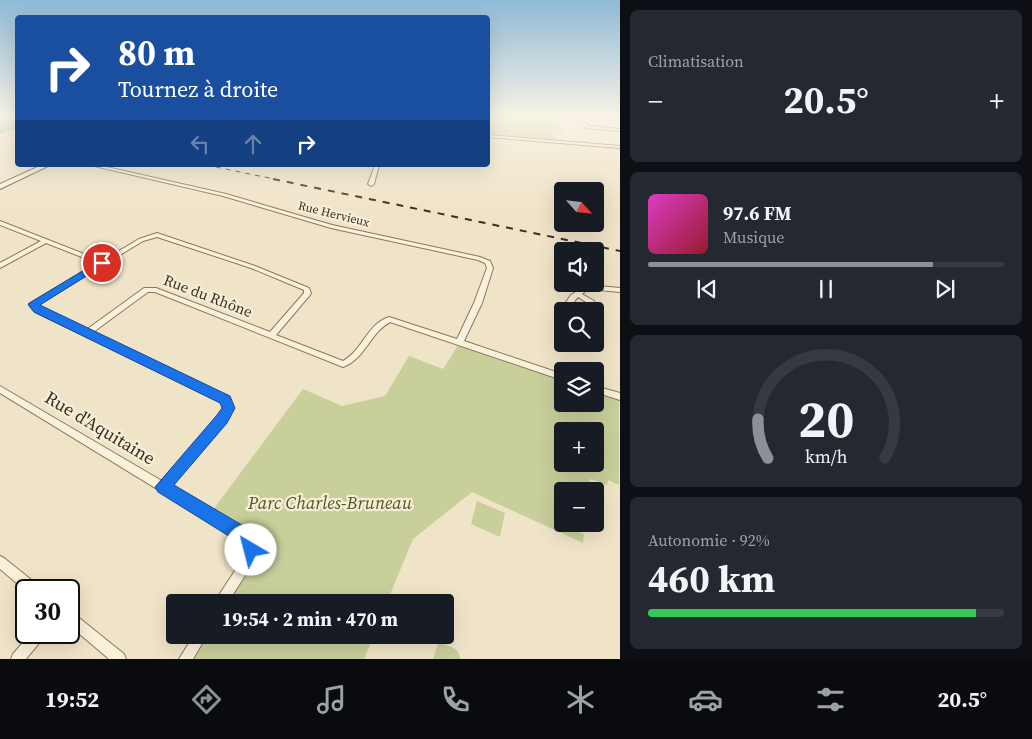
<!DOCTYPE html>
<html lang="fr">
<head>
<meta charset="utf-8">
<style>
  :root { --surface:#171b24; --page:#242831; --text:#f1f3f6; --muted:#9ea1a6; --line:#363941; --accent:#8c9099 }
  body { margin:0; font-family:"Source Serif 4",serif; background:var(--page); color:var(--text); height:100vh; display:flex; flex-direction:column; font-size:19px; white-space:nowrap }
  * { box-sizing:border-box; margin:0 }
  p { font-size:16px; color:var(--muted) }
  .icon { flex:none; width:28px; height:28px; fill:none; stroke:currentColor; stroke-width:2; stroke-linecap:round; stroke-linejoin:round }
  .map { position:relative; flex:1; overflow:hidden }
  .drawer { display:flex; flex-direction:column; gap:10px; padding:10px; background:#0d0f14; width:412px }
  .drawer>* { flex:none }
  .guide { position:absolute; left:15px; top:15px; width:475px; height:152px; border-radius:5px; box-shadow:0 5px 20px #0002; background:#1a4fa0; color:#fff; overflow:hidden }
  .needle { width:32px; rotate:117deg }
  .fabs { position:absolute; left:554px; top:182px; display:grid; gap:10px }
  .fabs a { display:grid; place-items:center; width:50px; height:50px; border-radius:5px; background:var(--surface); box-shadow:0 5px 20px #0002; font-size:25px }
  .speed { position:absolute; left:15px; top:579px; display:flex; gap:10px; font-size:25px; font-weight:700; text-align:center }
  .speed>* { display:grid; place-content:center; width:65px; height:65px; border-radius:50%; background:var(--surface); box-shadow:0 5px 20px #0002; line-height:1 }
  .speed .limit { border:2px solid #111; border-radius:8px; background:#fff; color:#111 }
  .pin { position:absolute; display:grid; place-items:center; width:42px; height:42px; color:#fff; margin:-21px; border:2px solid #fff; border-radius:50%; box-shadow:0 1px 5px #0007 }
  .me { position:absolute; width:55px; margin:-28px; rotate:323deg; stroke-linejoin:round; filter:drop-shadow(0 0 4px #0008) }
  .turn { display:flex; align-items:center; gap:18px; height:105px; padding:0 20px; font-size:22px }
  .turn .icon { width:65px; height:65px; stroke-width:2.5 }
  .turn b { display:block; font-size:35px; line-height:42px }
  .lanes { display:flex; align-items:center; height:48px; padding:0 20px; background:#0003; justify-content:center; gap:25px; direction:ltr }
  .lanes .off { opacity:.35 }
  .big { font-size:38px; font-weight:700; line-height:1.1 }
  .drawer .widget { flex:1; display:flex; flex-direction:column; justify-content:center; gap:8px; min-width:0; padding:0 18px; border-radius:8px; background:var(--page) }
  .drawer .dial { align-items:center; gap:0 }
  .dial svg { height:130px; overflow:visible; fill:none; stroke:var(--line); stroke-width:7; stroke-linecap:round; text-anchor:middle }
  .dial text { fill:var(--text); stroke:none }
  .song { display:flex; align-items:center; gap:15px }
  .cover { width:60px; height:60px; border-radius:8px; background:linear-gradient(135deg,hsl(310 70% 55%),hsl(350 70% 35%)) }
  .played { height:5px; border-radius:2px; background:linear-gradient(90deg,var(--accent) 80%,var(--line) 80%) }
  .keys { display:flex; justify-content:space-around; direction:ltr }
  .heat { display:flex; justify-content:space-between; align-items:center; font-size:28px; direction:ltr }
  .charge { height:8px; border-radius:4px; background:linear-gradient(90deg,#34c759 92%,var(--line) 0) }
  .trip { position:absolute; left:166px; top:594px; width:288px; height:50px; border-radius:5px; background:var(--surface); box-shadow:0 5px 20px #0002; font-weight:700; line-height:50px; text-align:center }
  .menu { display:flex; height:80px; justify-content:space-around; align-items:center; background:#090b0e; color:var(--muted) }
  .menu .icon { width:35px; height:35px }
  .menu .selected { color:var(--accent) }
  .menu b { font-size:22px; color:var(--text) }
  main { display:flex; flex:1; min-height:0 }
  .map>svg:first-child { display:block }
  .green { fill:#c9cf9b; fill-rule:evenodd }
  .water { fill:#a9c4bc; stroke:#6f938a }
  .lines { fill:none; stroke-linecap:round; stroke-linejoin:round }
  .minor-casing { stroke:#8d765c; stroke-width:2 }
  .secondary-casing { stroke:#6f573f; stroke-width:2 }
  .minor { fill:#faf1dc; fill-rule:evenodd }
  .secondary { fill:#faf1dc; fill-rule:evenodd }
  .rail-far1 { stroke:#3d2e20; stroke-width:1; stroke-dasharray:5 5; stroke-linecap:butt }
  .rail { stroke:#3d2e20; stroke-width:2; stroke-dasharray:7 7; stroke-linecap:butt }
  .route { fill:#1a73e8; stroke:#114b97 }
  .labels { text-anchor:middle; stroke-width:4.5; stroke-linejoin:round; paint-order:stroke }
  .far-street-label { font-size:12px; fill:#3d2e20; stroke:#f7eed8 }
  .street-label { font-size:15px; fill:#3d2e20; stroke:#f7eed8 }
  .near-street-label { font-size:18px; fill:#3d2e20; stroke:#f7eed8 }
  .near-park-label { font-size:18px; font-style:italic; fill:#4d5a26; stroke:#f7eed8 }
</style>
</head>
<body>
<main>
<div class="map">
<svg width="620" height="659" viewBox="0 0 620 659">
  <rect width="100%" height="100%" fill="#f0e4c8"/>
  <g class="green">
    <polygon points="497,117 558,122 563,133 553,132 557,142 488,136 488,119"/>
    <path d="M460,342L562,377V404H595V389L619,397V485L608,480L607,485L590,479L587,491H562V524H582L581,533L584,534L583,543L472,492L413,539L387,602H221L244,567L251,550L246,537L209,515L303,389L342,406L385,396L409,356L443,369ZM562,431H595V464H562Z"/>
    <polygon points="477,501 505,513 500,537 471,524"/>
    <polygon points="201,635 374,635 364,659 186,659"/>
    <polygon points="439,641 457,650 461,659 433,659"/>
  </g>
  <polygon class="water" points="0,116 17,116 17,128 0,133"/>
  <g class="lines">
    <g class="minor-casing">
      <g id="minor">
        <polygon points="574,116 578,116 588,126 620,129 620,131 586,128"/>
        <polygon points="488,135 620,146 620,148 488,137"/>
        <path d="M90,165H98L226,194L332,225L480,257L490,261L493,268L482,303L464,341L562,374V380L390,322C370,333 365,359 343,367L155,292H148L92,333L228,398L233,408L225,422L170,486L250,533L257,550L248,571L228,602H215L217,598L240,563L245,550L242,541L0,393V386L162,481L219,416L224,408L222,402L35,312L29,305L30,303L97,263L46,243L0,268V263L41,241L0,225V221L102,261L139,239L157,233L255,266L309,288L311,293L310,295L276,335L343,361C363,350 367,324 389,317L457,339L474,303L487,268L485,263L478,260L331,228L223,196ZM157,237L251,268L304,290V293L270,332L156,288H144L86,330L41,308L38,305L143,241Z"/>
        <polygon points="375,165 379,165 374,184 371,186 368,184"/>
        <path d="M587,285L620,288V292L588,289L582,294L594,301L600,310L595,313V311H591L592,309L589,304L578,297L572,304L583,309V311C576,311 570,311 564,305L571,295Z"/>
        <polygon points="595,386 620,393 620,400 595,392"/>
        <polygon points="0,556 4,558 39,586 41,590 26,591 0,569"/>
        <polygon points="69,611 73,613 124,654 126,659 109,659 69,625"/>
        <polygon points="32,632 47,632 45,636 26,659 11,659 13,654"/>
        <polygon points="194,635 207,635 193,659 179,659"/>
      </g>
    </g>
    <g class="secondary-casing">
      <polygon id="secondary" points="42,165 50,165 0,189 0,184"/>
    </g>
    <use href="#minor" class="minor"/>
    <use href="#secondary" class="secondary"/>
    <g class="rail-far1">
      <polyline points="0,122 18,126"/>
      <polyline points="206,165 279,180"/>
    </g>
    <polyline class="rail" points="273,179 620,251"/>
  </g>
  <linearGradient id="sky" x2="0" y2="1"><stop stop-color="#8fbad6"/><stop offset="0.56" stop-color="#f8f3e6"/><stop offset="1" stop-color="#f8f3e6" stop-opacity="0"/></linearGradient>
  <rect width="620" height="208" fill="url(#sky)"/>
  <polygon class="route" points="99,261 107,263 40,305 230,396 235,408 227,423 174,485 252,531 259,550 257,556 251,559 245,556 240,543 158,492 155,487 217,415 222,408 220,403 34,312 28,304"/>
  <g class="labels">
    <g class="far-street-label">
      <text transform="translate(334 214) rotate(14)" y="4">Rue Hervieux</text>
    </g>
    <g class="street-label">
      <text transform="translate(208 296) rotate(21)" y="5">Rue du Rhône</text>
    </g>
    <g class="near-street-label">
      <text transform="translate(100 428) rotate(31)" y="6">Rue d'Aquitaine</text>
    </g>
    <g class="near-park-label">
      <text x="330" y="509">Parc Charles-Bruneau</text>
    </g>
  </g>
</svg>
<div class="fabs">
<a><svg class="needle" viewBox="-14 -14 28 28"><path d="M0-13l5 13h-10z" fill="#e53935"/><path d="M0 13l5-13h-10z" fill="#9ea1a6"/></svg></a>
<a><svg class="icon" aria-label="sound" viewBox="0 0 24 24"><path d="M4 9h4l5-4v14l-5-4H4zM17 9q2 3 0 6"/></svg></a>
<a><svg class="icon" aria-label="search" viewBox="0 0 24 24"><circle cx="10" cy="10" r="6"/><path d="M15 15l6 6"/></svg></a>
<a><svg class="icon" aria-label="layers" viewBox="0 0 24 24"><path d="M12 4l9 5-9 5-9-5zM3 14l9 5 9-5"/></svg></a>
<a>+</a>
<a>−</a>
</div>
<div class="speed"><div class="limit">30</div></div>
<div class="pin" style="left:102px;top:263px;background:#d93025"><svg class="icon" aria-label="arrive" viewBox="0 0 24 24"><path d="M6 21V4h12l-3 4 3 4H6"/></svg></div>
<svg class="me" style="left:251px;top:550px" viewBox="-20 -20 40 40"><circle r="19" fill="#fff"/><path d="M0-13L10 11 0 6-10 11z" fill="#1a73e8"/></svg>
<div class="trip">19:54 · 2 min · 470 m</div>
<div class="guide">
<div class="turn"><svg class="icon" aria-label="right" viewBox="0 0 24 24"><path d="M7 20v-9h11M14 6l5 5-5 5"/></svg><div><b>80 m</b>Tournez à droite</div></div>
<div class="lanes"><svg class="icon off" aria-label="left" viewBox="0 0 24 24"><path d="M17 20v-9H6M10 6l-5 5 5 5"/></svg><svg class="icon off" aria-label="ahead" viewBox="0 0 24 24"><path d="M12 20V5M6 11l6-6 6 6"/></svg><svg class="icon" aria-label="right" viewBox="0 0 24 24"><path d="M7 20v-9h11M14 6l5 5-5 5"/></svg></div>
</div>
</div>
<section class="drawer">
<div class="widget"><p>Climatisation</p>
<div class="heat"><a>−</a><b class="big">20.5°</b><a>+</a></div>
</div>
<div class="widget">
<div class="song"><i class="cover"></i><div><b>97.6 FM</b><p>Musique</p></div></div>
<div class="played"></div>
<div class="keys"><svg class="icon" aria-label="previous" viewBox="0 0 24 24"><path d="M18 5L8 12l10 7zM5 5v14"/></svg><svg class="icon" aria-label="pause" viewBox="0 0 24 24"><path d="M8 5v14M16 5v14"/></svg><svg class="icon" aria-label="next" viewBox="0 0 24 24"><path d="M6 5l10 7-10 7zM19 5v14"/></svg></div>
</div>
<div class="widget dial"><svg viewBox="0 0 100 80">
<path d="M14 69A42 42 0 1 1 86 69"/>
<path d="M14 69A42 42 0 0 1 8 45" stroke="#8c9099"/>
<text x="50" y="56" font-size="32" font-weight="700">20</text>
<text x="50" y="72" font-size="11">km/h</text>
</svg></div>
<div class="widget"><p>Autonomie · 92%</p><b class="big">460 km</b><div class="charge"></div></div>
</section>
</main>
<nav class="menu">
<b>19:52</b>
<svg class="icon selected" aria-label="directions" viewBox="0 0 24 24"><path d="M12 3l9 9-9 9-9-9zM9 14v-3h6M13 9l2 2-2 2"/></svg>
<svg class="icon" aria-label="music" viewBox="0 0 24 24"><path d="M9 18V5l10-2v13"/><circle cx="6" cy="18" r="3"/><circle cx="16" cy="16" r="3"/></svg>
<svg class="icon" aria-label="phone" viewBox="0 0 24 24"><path d="M5 4h4l2 5-3 2q2 4 5 5l2-3 5 2v4C11 20 4 13 5 4z"/></svg>
<svg class="icon" aria-label="climate" viewBox="0 0 24 24"><path d="M12 3v18M4 7l16 10M4 17L20 7"/></svg>
<svg class="icon" aria-label="car" viewBox="0 0 24 24"><path d="M5 17H2v-5l4-1 3-4h7l3 4 3 1v5h-3M9 17h6M6 11h13"/><circle cx="7" cy="17" r="2"/><circle cx="17" cy="17" r="2"/></svg>
<svg class="icon" aria-label="filters" viewBox="0 0 24 24"><path d="M4 7h16M4 17h16"/><circle cx="9" cy="7" r="2"/><circle cx="15" cy="17" r="2"/></svg>
<b>20.5°</b>
</nav>
</body>
</html>
